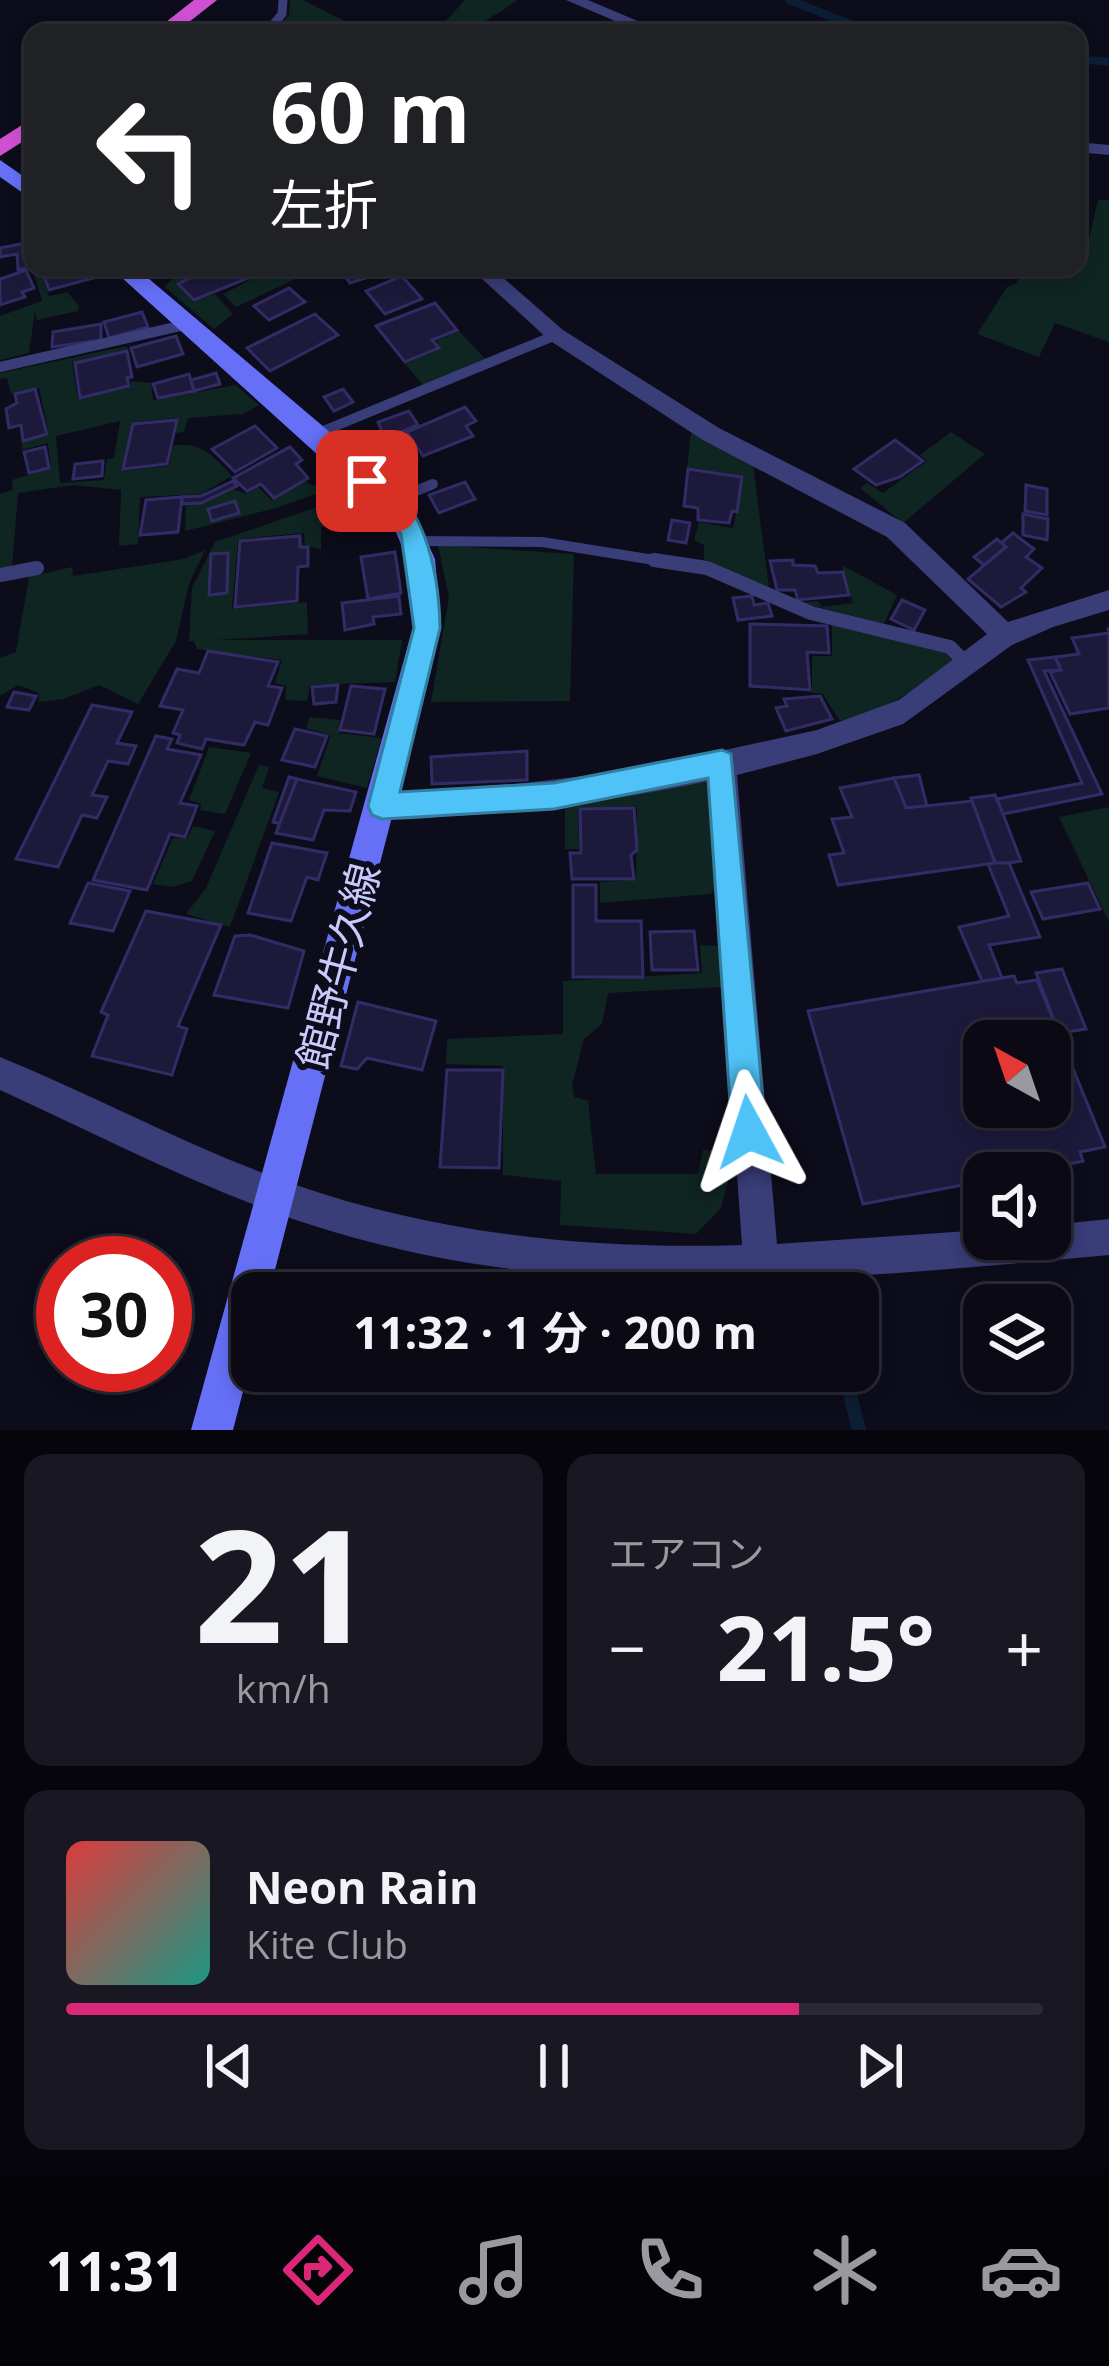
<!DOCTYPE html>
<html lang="ja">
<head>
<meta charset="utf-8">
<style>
  :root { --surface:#0a0914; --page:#181722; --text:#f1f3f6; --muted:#999aa0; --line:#2a2a34; --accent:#db2777 }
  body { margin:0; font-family:"Open Sans","Noto Sans JP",sans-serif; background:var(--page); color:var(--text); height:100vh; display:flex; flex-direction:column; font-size:45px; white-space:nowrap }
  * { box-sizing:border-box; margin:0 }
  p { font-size:39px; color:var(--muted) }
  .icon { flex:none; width:66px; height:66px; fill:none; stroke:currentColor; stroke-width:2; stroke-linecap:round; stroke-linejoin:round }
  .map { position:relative; height:1430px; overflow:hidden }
  .side { display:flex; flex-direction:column; gap:24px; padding:24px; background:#06050b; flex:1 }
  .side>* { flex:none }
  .top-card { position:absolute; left:24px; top:24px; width:1062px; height:252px; border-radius:24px; box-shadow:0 6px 18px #0003,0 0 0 3px var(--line); background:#202124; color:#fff; overflow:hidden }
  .needle { width:78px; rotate:320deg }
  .buttons { position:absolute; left:963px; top:1020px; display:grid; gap:24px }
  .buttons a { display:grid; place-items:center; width:108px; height:108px; border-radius:24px; background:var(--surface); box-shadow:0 6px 18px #0003,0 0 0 3px var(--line); font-size:60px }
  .speed { position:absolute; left:36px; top:1236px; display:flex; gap:24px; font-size:60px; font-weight:700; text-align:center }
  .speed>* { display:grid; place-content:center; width:156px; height:156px; border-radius:50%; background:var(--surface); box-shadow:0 6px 18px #0003,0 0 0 3px var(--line); line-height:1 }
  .speed .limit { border:18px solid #d22; background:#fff; color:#111 }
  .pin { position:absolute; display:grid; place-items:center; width:102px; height:102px; color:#fff; margin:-51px; border-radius:24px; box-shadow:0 6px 18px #0006 }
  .me { position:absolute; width:132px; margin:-66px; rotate:355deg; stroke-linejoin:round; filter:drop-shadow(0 0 9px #0008) }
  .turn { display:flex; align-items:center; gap:42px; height:252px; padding:0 48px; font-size:54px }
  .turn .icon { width:156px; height:156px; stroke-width:2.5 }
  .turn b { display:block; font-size:84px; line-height:102px }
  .big { font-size:90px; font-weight:700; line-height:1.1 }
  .side .widget { flex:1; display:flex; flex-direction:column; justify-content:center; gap:18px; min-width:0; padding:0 42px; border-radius:24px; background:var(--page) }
  .side .dial { align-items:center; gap:0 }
  .dial b { font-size:156px; line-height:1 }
  .song { display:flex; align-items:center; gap:36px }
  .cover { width:144px; height:144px; border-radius:18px; background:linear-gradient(135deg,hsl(0 70% 55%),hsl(170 70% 35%)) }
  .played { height:12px; border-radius:6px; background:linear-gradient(90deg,var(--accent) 75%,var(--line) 75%) }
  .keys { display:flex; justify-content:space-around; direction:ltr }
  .heat { display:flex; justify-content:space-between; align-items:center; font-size:66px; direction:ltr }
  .side .tiles { flex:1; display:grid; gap:24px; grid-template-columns:1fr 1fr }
  .widget:last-child { grid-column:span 2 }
  .trip { position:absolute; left:231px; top:1272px; width:648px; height:120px; border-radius:24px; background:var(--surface); box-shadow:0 6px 18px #0003,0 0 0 3px var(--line); font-weight:700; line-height:120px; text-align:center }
  .menu { display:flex; height:192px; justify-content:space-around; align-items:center; background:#040408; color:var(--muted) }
  .menu .icon { width:84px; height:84px }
  .menu .active { color:var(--accent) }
  .menu b { font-size:54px; color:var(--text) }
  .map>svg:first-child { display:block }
  .green { fill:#0f2522; fill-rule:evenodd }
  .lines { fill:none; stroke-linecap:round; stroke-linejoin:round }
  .stream-far1 { stroke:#0b1e35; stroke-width:8 }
  .stream { stroke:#0b1e35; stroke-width:14 }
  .building { fill:#1c193b; stroke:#322c66; stroke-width:3; fill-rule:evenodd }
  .service-far2 { stroke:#393d78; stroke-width:9 }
  .service-far1 { stroke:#393d78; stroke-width:10 }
  .service { stroke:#393d78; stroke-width:14 }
  .minor { fill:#393d78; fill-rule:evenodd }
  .secondary { fill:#6570f7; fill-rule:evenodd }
  .trunk { fill:#d050d2; fill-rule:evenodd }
  .route { fill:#4fc3f7; stroke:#337fa1; stroke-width:3 }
  .labels { text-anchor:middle; stroke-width:12; stroke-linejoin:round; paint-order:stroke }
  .street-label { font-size:42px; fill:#c9c9fc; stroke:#0d0c1b }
</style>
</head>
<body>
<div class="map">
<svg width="1109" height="1430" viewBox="0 0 1109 1430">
  <rect width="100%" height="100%" fill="#0d0c1b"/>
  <g class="green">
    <polygon points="290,0 303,0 359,28 351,33 273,33 289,15"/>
    <polygon points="465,0 518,0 467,33 435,33"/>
    <polygon points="1098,200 1109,200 1109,342 1055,323 1039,357 977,334 1007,287 1017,283 1024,267 1083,264"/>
    <polygon points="37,267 47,267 40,270 49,296 67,292 79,306 78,311 37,320 35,311 29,353 0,360 0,316 42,301 32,268"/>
    <polygon points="183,267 209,267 177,285 193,302 215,294 233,314 214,329 165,287"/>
    <polygon points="245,267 320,267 236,307 223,294 254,278"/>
    <polygon points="459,331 487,361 424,386 405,364 441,349 436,341"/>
    <path d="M127,346L128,350L72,362L78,399L131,387V381L151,383L153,400L236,385L259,405L243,414L188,418L184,432L176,433L177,418L133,422L121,471L169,466L173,446C200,440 214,457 232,476L201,494L140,497L138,544L119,546L121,490L74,485L18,493L12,568L0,569V494L13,490L12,480L51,468L48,443L22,450V442L49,434L39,388L11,394L7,378L0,379V373ZM120,421L114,458L107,459L104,480L60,483L56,436Z"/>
    <polygon points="691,432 753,465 769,588 704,559 704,545 694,540 699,522 733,528 744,476 687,467"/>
    <polygon points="951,432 985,454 903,523 860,488 867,483 883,493 927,461 920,455"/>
    <polygon points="339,470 350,482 276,508 185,531 186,506 233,489 246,494 258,487 272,500 305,481 313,486"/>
    <polygon points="355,494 383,523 378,525 357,505 321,528 321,550 305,545 304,533 238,539 232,609 307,602 308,634 217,640 402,640 395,682 310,685 307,701 285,700 286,686 275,683 282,660 197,649 194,641 189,641 192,588 215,542"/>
    <polygon points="438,545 574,554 570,701 431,702 449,597"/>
    <polygon points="205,550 189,584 176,641 138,704 99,685 64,699 39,702 39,693 18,685 0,696 0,658 16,652 29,577 72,567 73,576 184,559"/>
    <polygon points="842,565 897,595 884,624 802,603 818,601 822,607 853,603"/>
    <polygon points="832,623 946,652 956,663 882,709 840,721 822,693 812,693 812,656 832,656"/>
    <polygon points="310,717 340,720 339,733 382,738 367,788 317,776 331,735 306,728"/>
    <polygon points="209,747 251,753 225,814 200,810 201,804 189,800"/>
    <polygon points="259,765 269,767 262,788 279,792 230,927 186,914 206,888"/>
    <polygon points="708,778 714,889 711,894 600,903 600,882 636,880 637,806 578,808 579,849 565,849 565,808"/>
    <polygon points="1109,807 1109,922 1059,817"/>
    <polygon points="193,826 215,831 192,881 173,887 153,884 173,838 187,839"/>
    <polygon points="700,945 719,946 723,987 608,993 602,1024 584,1039 572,1085 574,1097 588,1101 596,1174 698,1174 703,1150 736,1152 721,1208 696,1234 560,1225 561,1181 503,1175 503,1066 446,1064 447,1039 563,1034 563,981 702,973"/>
  </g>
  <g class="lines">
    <g class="stream-far1">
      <polyline points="789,0 873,33"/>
      <polyline points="1077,59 1109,62"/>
    </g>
    <polyline class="stream" points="844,1371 859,1430"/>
  </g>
  <g class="building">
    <polygon points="31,242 33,267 18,270 17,254 0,257 0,248"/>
    <polygon points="57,267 93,267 97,277 49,290 42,271"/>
    <polygon points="213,267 242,267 251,277 194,300 178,284"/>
    <polygon points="358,267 369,267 375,275 350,283 342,272"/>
    <polygon points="26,270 34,288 22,292 25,297 0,305 0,279"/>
    <polygon points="402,276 422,299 385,314 366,291"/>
    <polygon points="289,288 305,302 269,320 254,306"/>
    <polygon points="435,303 457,330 432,340 439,348 405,362 376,326"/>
    <polygon points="142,312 148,327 109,338 104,322"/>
    <polygon points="315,314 338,335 270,371 247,348"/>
    <polygon points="101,324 101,340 52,347 53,332"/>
    <polygon points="176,336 183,354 137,367 131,348"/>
    <polygon points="127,351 132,377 127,378 129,386 80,398 75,363"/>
    <polygon points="216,373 220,384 194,391 191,380"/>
    <polygon points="189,374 194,391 158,398 153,384"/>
    <polygon points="35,389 47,434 23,441 21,425 9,428 6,409 17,403 15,394"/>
    <polygon points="343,389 353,402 334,411 324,397"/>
    <polygon points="465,407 476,421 466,426 473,436 423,456 407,432"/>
    <polygon points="409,411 418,425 385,438 378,422"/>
    <polygon points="177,420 167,464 123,469 133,424"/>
    <polygon points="255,426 277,448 235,472 212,449"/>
    <polygon points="373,432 396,456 377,466 354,442"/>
    <polygon points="895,440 923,461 900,477 876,485 854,469"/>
    <polygon points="45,447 49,468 29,473 24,452"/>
    <polygon points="290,447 302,460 296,464 308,478 274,498 261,484 247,491 233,478"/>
    <polygon points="103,461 102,476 73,479 75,464"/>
    <polygon points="688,469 742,477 737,512 732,511 729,523 698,520 698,508 684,506"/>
    <polygon points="233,481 237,486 201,503 182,504 182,497 201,496"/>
    <polygon points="465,482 475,499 439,513 429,495"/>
    <polygon points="1026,485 1047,489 1047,515 1025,511"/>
    <polygon points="182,497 178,532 140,535 146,500"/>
    <polygon points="235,501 239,513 212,521 208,509"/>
    <polygon points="1023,514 1048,519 1047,540 1023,535"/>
    <polygon points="672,520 690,523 686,543 668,540"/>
    <polygon points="1013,533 1034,549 1026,557 1042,568 1021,588 1026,592 1001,607 968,579 1006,547 1001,543"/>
    <polygon points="300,536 300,547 308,547 308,566 298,567 297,601 235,607 240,541"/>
    <polygon points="997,539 1006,547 984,565 974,557"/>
    <polygon points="395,552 401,593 368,599 361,557"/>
    <polygon points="228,553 227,593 209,595 211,554"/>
    <polygon points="793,560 793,565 815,566 818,573 843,572 849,595 798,600 795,590 777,590 770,561"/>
    <polygon points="399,596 401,614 373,617 374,624 345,630 342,603"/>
    <polygon points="752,596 754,605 768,603 772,616 738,620 733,598"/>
    <polygon points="902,600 925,610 914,630 891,619"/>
    <polygon points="750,624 827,626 829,653 807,652 810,690 750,686"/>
    <polygon points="1108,629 1109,629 1109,708 1070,714 1050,672 1061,670 1055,657 1079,654 1072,638 1109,633"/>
    <polygon points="208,651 278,662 268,686 282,688 268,725 255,722 244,745 206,739 202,749 177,743 180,735 173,733 183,710 160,706 177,669 199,673"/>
    <polygon points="1055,657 1061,670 1044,671 1102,794 1003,814 997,799 1082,783 1028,660"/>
    <polygon points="338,685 336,702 314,704 312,687"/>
    <polygon points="351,686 385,689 374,734 340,730"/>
    <polygon points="14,692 36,696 29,710 7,707"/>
    <polygon points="820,696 832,719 786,731 776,708 787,706 784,699"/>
    <polygon points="92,705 132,712 117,743 136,746 128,764 108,761 92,795 107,797 97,818 82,815 58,867 16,859"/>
    <polygon points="295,729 327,736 315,767 282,760"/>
    <polygon points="156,736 172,739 167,749 201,755 180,803 197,806 185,837 170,834 147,890 93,880"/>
    <polygon points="527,751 527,780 432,784 431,757"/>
    <polygon points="919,775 927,806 906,808 894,778"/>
    <polygon points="289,777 297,779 290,801 280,824 273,822"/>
    <polygon points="894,778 906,808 972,801 995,863 838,885 829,855 844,853 832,819 852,817 840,788"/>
    <polygon points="297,779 356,792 350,811 324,810 313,840 276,833"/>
    <polygon points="995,795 1003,814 1021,861 996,865 971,798"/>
    <polygon points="634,808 637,850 631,855 634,879 572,879 570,853 581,853 580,809"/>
    <polygon points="272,843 327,853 318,880 307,877 291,921 248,913"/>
    <polygon points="995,863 1009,863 1040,937 989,945 1002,978 982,981 959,927 1009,916 988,864"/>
    <polygon points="88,883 130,891 113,931 70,923"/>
    <polygon points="1088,883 1100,909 1043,919 1031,892"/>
    <polygon points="573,885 596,885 596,921 641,921 643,977 573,977"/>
    <polygon points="146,911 221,925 178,1026 187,1029 172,1075 92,1056 108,1015 101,1012"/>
    <polygon points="694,931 698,970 652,970 650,932"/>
    <polygon points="250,935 304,951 288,1008 214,995 235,936"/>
    <polygon points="1062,969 1086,1029 1059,1033 1036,973"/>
    <path d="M1014,976L1017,983L1037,980L1105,1147L1080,1152L1083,1161L1024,1173H984V1181L863,1204L808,1011ZM984,1041H1050V1107H984Z"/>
    <polygon points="358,1002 436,1021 422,1070 367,1058 357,1069 341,1066"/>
    <polygon points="447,1070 503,1070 499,1168 440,1167"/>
  </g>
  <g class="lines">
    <polyline class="service-far2" points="273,25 282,14 283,0"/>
    <g class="service-far1">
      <polyline points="0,367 189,324"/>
      <polyline points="316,434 556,335"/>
      <polyline points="389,502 433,484"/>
      <polyline points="416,541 542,542 673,563"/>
    </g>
    <g class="service">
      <polyline points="654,560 707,568 811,613 950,647 968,665"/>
      <polyline points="0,575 37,568"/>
    </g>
    <g class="minor">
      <polygon points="566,0 588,0 666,33 643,33"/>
      <polygon points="171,19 183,19 202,33 183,33 171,25"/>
      <polygon points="1077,142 1109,145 1109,155 1077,152"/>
      <path d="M469,267H491L563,330L719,428L905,523L1008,622L1109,590V610L1053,627L1012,645L903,724L817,754L737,775L777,1244L984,1230V1239H1050V1225L1109,1219V1255C850,1278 588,1308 334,1232C218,1198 110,1140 0,1090V1057C98,1097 192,1149 293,1184C436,1234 590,1250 742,1245L709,781C626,799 541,808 456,815C431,817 396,824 372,815L368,806L372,797L382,793L507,785L633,770L817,730L899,700L987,634L887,537L703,440L549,340Z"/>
    </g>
    <g class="secondary">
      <polygon points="0,160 33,183 33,200 0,177"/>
      <polygon points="110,267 135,267 325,428 412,509 435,559 441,627 269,1293 252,1293 252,1357 233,1430 191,1430 413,627 407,559 392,522"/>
    </g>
    <g class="trunk">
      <polygon points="194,0 217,0 175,33 152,33"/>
      <polygon points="33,118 33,135 0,156 0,139"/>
    </g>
  </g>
  <path class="route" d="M367,472C425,493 439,574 440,628L400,792L554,783L722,750L731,754L766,1132L761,1144L749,1149L737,1144L732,1132L708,778L554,809L382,819L372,815L368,806L414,628L401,534L355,481Z"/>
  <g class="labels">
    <g class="street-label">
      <text transform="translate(339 966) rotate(-75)" y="15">館野牛久線</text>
    </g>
  </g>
</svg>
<div class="buttons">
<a><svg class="needle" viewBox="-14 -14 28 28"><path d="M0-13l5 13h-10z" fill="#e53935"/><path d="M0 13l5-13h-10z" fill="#999aa0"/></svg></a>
<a><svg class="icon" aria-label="sound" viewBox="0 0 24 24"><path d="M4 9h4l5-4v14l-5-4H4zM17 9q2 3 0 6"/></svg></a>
<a><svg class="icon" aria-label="layers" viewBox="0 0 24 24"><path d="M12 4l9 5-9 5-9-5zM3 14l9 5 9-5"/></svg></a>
</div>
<div class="speed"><div class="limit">30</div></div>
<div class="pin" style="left:367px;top:481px;background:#d93025"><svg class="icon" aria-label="arrive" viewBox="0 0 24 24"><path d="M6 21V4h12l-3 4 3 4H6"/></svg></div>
<svg class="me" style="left:749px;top:1132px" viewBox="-20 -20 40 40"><path d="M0-17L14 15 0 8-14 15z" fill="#4fc3f7" stroke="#fff" stroke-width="4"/></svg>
<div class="trip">11:32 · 1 分 · 200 m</div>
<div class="top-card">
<div class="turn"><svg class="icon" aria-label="left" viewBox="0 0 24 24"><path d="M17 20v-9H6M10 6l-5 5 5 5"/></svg><div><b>60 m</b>左折</div></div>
</div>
</div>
<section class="side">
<div class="tiles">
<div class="widget dial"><b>21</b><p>km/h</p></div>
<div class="widget"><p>エアコン</p>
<div class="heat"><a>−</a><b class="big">21.5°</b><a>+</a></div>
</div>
<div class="widget">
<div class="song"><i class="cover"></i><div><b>Neon Rain</b><p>Kite Club</p></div></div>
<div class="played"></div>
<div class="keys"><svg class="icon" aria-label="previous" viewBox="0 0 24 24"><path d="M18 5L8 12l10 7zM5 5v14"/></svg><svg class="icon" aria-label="pause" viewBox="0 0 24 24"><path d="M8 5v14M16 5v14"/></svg><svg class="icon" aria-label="next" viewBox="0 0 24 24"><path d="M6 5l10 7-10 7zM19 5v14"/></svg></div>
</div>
</div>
</section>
<nav class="menu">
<b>11:31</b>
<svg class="icon active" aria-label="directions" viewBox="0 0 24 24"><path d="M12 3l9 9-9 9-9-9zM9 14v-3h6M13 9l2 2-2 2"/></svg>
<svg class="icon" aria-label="music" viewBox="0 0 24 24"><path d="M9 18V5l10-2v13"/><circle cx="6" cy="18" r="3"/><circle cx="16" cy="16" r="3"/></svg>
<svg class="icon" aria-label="phone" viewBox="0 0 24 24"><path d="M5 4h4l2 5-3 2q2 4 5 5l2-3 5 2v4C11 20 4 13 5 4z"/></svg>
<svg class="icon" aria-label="climate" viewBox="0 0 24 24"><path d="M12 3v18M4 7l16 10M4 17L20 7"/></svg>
<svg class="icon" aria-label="car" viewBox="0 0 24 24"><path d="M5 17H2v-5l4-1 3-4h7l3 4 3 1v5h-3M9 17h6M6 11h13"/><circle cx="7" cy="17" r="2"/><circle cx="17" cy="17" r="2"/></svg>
</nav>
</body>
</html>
